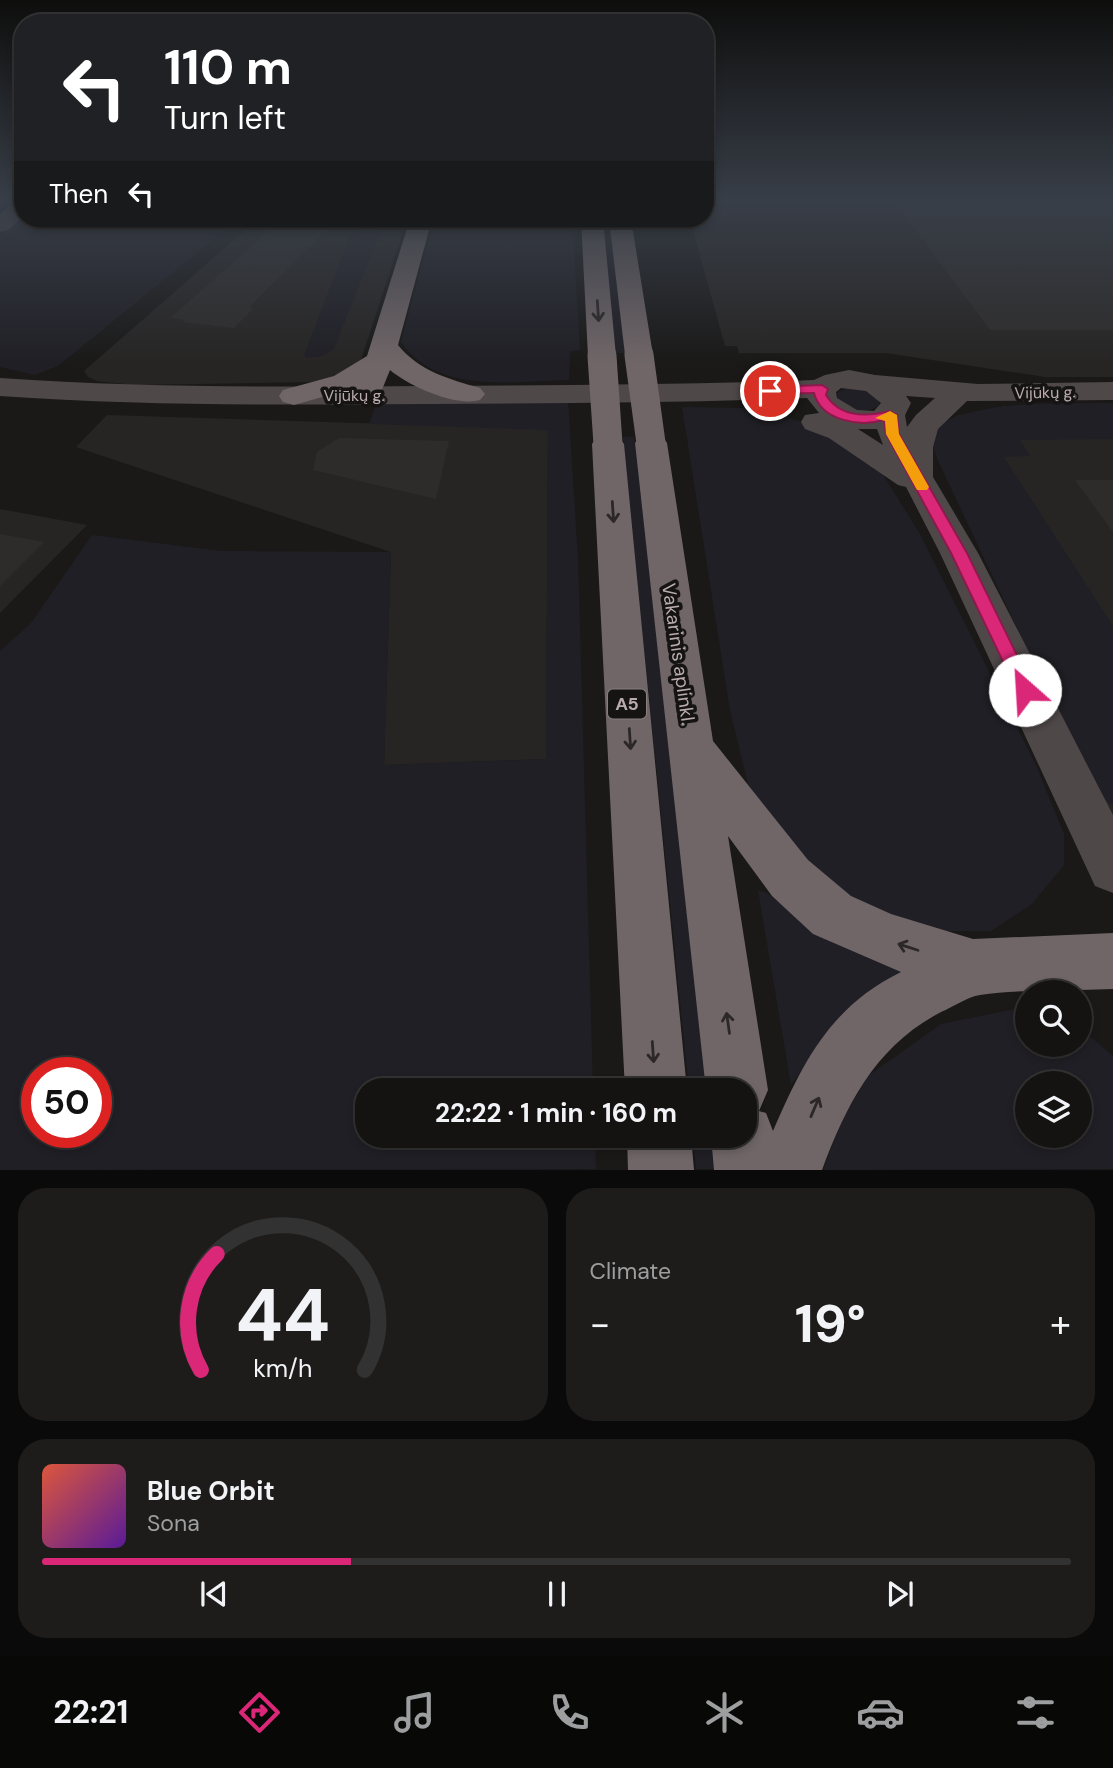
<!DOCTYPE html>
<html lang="en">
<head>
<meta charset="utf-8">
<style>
  :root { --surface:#141312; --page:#1d1c1b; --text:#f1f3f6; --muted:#9d9e9f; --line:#333232; --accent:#db2777 }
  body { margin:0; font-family:"DM Sans",sans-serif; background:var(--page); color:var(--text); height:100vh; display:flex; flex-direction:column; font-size:26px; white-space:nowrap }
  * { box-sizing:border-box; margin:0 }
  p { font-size:23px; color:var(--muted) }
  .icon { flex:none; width:38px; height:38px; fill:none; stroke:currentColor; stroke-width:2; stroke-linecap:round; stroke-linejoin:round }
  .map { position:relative; height:1170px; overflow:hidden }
  .sheet { display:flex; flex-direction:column; gap:18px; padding:18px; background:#0b0a0a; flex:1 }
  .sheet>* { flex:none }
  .top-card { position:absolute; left:14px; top:14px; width:700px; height:214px; border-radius:28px; box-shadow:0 4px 10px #0003,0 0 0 2px var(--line); background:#202124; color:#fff; overflow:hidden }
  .fabs { position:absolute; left:1015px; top:980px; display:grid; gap:14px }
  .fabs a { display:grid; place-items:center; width:77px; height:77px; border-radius:50%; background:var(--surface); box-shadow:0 4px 10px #0003,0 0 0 2px var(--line); font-size:35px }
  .speed { position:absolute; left:21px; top:1057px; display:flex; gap:14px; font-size:35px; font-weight:700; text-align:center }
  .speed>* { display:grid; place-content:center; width:91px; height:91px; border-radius:50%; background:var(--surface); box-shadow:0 4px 10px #0003,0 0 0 2px var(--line); line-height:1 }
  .speed .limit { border:10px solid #d22; background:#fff; color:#111 }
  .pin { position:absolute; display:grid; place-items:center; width:60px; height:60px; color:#fff; margin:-30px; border:4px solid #fff; border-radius:50%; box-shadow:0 2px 7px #0007 }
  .me { position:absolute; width:77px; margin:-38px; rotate:334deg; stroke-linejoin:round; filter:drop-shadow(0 0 5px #0008) }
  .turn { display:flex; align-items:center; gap:24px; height:147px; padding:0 35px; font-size:32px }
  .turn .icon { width:91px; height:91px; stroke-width:2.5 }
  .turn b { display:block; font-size:49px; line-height:60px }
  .then { display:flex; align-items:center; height:66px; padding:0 35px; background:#0003; gap:14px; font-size:26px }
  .big { font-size:52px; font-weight:700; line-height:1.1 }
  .sheet .tile { flex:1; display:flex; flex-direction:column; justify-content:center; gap:10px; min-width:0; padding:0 24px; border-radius:28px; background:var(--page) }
  .sheet .dial { align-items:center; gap:0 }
  .dial svg { height:182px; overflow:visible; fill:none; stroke:var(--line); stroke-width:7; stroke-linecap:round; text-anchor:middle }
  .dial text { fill:var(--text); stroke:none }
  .song { display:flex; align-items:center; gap:21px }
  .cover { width:84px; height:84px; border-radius:10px; background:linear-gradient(135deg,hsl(10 70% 55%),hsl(270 70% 35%)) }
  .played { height:7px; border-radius:4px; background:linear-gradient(90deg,var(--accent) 30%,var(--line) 30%) }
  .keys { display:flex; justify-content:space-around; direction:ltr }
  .heat { display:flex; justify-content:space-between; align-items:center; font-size:38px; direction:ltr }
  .sheet .tiles { flex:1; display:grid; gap:18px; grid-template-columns:1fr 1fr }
  .tile:last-child { grid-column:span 2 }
  .trip { position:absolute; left:355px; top:1078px; width:402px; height:70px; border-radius:28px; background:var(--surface); box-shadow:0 4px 10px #0003,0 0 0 2px var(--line); font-weight:700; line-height:70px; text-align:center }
  .tab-bar { display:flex; height:112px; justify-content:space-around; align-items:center; background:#080807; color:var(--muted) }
  .tab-bar .icon { width:49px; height:49px }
  .tab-bar .on { color:var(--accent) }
  .tab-bar b { font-size:32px; color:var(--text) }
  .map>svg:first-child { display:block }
  .built { fill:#272524 }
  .green { fill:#201f25; fill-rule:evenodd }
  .building { fill:#2e2c2b }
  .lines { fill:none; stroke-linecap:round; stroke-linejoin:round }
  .secondary { fill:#4f4849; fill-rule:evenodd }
  .highway { fill:#706668; fill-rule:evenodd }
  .highway-bridge { stroke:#706668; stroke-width:29 }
  .oneway { stroke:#2c2828 }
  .route { fill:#db2777; stroke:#8e194d; stroke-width:2 }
  .slow { fill:#f59e0b }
  .labels { text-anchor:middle; stroke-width:7; stroke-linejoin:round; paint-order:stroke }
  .far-street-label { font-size:16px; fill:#b9abaf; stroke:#151413 }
  .shield { fill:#151413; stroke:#887e80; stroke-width:2 }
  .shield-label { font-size:18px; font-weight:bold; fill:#b9abaf }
  .street-label { font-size:19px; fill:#b9abaf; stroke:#151413 }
</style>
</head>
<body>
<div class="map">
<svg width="1113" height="1170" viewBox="0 0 1113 1170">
  <rect width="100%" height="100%" fill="#1a1918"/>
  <g class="built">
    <polygon points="705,200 1113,200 1113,377 1045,377 886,353 739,353 737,346 725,346 691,223 637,221 636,219 705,219"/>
    <polygon points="258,219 407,219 360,363 349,373 313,382 134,385 97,381 88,377 84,371"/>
    <polygon points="1113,403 1113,821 1094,791 937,458 956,416 1005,406"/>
    <polygon points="107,415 548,429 546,759 384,765 391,552 76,447"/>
    <polygon points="0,509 87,525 0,613"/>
  </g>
  <g class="green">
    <polygon points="23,217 23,219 237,220 58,366 35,375 0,367 0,235"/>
    <path d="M434,219H572L580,350L570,351L569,380C513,381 437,395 401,342Z"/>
    <polygon points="601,219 610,219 625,353 613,353"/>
    <polygon points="362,229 375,229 380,233 334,349 323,356 306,358 304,355 350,236"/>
    <path d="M848,388L868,390L879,401V405C865,417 850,408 837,399L838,392Z"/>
    <path d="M568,401L578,560L593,1090H368V1136H595L596,1169L0,1170V651L31,623L92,535L221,551L391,552L384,765L546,759L548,430L369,424L376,405ZM37,1073H96V1132H37Z"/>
    <path d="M1113,403V439L1020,440L1030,456L1004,457L1113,626V806L1094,791L937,458L930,439L936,425C990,399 1054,404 1113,403Z"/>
    <polygon points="682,407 742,408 781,415 818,428 882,473 920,534 1036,765 1064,834 1064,865 1032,904 991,931 939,931 885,923 820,882 753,804 730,710"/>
    <polygon points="623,437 634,437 709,1090 689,1090"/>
    <polygon points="758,890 767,893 819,934 929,975 816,1051 791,1085"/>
    <path d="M1020,1008L1027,1011V1045H1080V1033L1092,1038L1113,1056V1169L823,1170L842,1120L868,1076L941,1024ZM1027,1083H1080V1136H1027Z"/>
    <polygon points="693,1136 714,1136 718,1169 696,1169"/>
  </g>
  <g class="building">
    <polygon points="893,200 1113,200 1113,330 990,330"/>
    <polygon points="276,225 327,230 249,307 253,309 234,328 182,322 185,320 170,318"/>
    <polygon points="339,438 449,441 436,499 313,470 317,452"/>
    <polygon points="1075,480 1113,480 1113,532"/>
    <polygon points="0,534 44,542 0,586"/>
  </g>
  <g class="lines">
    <g class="secondary">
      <polygon points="23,200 23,217 8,230 0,232 0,214 16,202"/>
      <path d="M849,370L875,375L978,384L1113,382V400L967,401L938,429L933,447V477L978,553L1113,815V893L1095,886L940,553L906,487L898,485L829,438L805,429L801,422L805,415L819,413L807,398C681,403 556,403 430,404C286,405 143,406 0,396V378C143,388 285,387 428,386C557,385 685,385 814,380L825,375ZM841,388L866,391L881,403L874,411L857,410L837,398L836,392ZM906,396L935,398L916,415L907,427L905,415L911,403ZM858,429H877L883,445Z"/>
    </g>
    <g class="highway">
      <path d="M410,219H432L398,345C419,371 449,379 480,388L485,394L480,400C455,407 409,386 390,370L377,402L366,405L355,402L351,396L354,388L294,405L283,402L279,396L283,390L334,376L367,356Z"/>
      <polygon points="581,219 603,219 616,356 612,362 602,364 592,362 588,356"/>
      <polygon points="609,219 631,219 653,355 649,361 639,363 629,361 625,355"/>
      <path d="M651,433L662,436L667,443L713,741L808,860L851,896L891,914L973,939L1113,933V989C1069,991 1023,989 980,995C967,997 953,1007 941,1012C876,1046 847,1103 822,1170H714L711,1136H746V1090H706L635,443L640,436ZM728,836L772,896L813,934L901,972C830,1007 803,1062 773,1131L766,1113L759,1111L768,1090Z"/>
      <polygon points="608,434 619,437 624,444 687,1090 625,1090 592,444 597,437"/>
      <polygon points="627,1136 691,1136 694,1170 628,1170"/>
    </g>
    <g class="highway-bridge">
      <polyline points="639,355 651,443"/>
      <polyline points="602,356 608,444"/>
    </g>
  </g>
  <defs><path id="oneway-shaft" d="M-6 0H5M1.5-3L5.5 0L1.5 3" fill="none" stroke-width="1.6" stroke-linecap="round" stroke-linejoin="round" transform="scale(1.75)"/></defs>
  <g class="oneway">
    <use href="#oneway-shaft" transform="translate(598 311) rotate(86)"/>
    <use href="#oneway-shaft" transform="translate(613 512) rotate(86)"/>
    <use href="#oneway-shaft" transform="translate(630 739) rotate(86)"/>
    <use href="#oneway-shaft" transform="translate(908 947) rotate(-162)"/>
    <use href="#oneway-shaft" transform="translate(728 1023) rotate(-98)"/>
    <use href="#oneway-shaft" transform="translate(653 1052) rotate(86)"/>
    <use href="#oneway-shaft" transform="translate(815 1107) rotate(-67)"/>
  </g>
  <linearGradient id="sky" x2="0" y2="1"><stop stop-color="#0e0e0d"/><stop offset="0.55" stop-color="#383e48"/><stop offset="1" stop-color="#383e48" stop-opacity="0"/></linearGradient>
  <rect width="1113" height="364" fill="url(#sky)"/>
  <path class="route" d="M822,385L828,389L826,395C840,418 866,417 890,411L897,415L899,434L967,553L1034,690L1032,695L1025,697L1019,695L951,553L886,434L884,420C860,427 821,421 814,393L770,394L764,391L770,387Z"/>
  <polygon class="slow" points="890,411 897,415 899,434 929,487 927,490 917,490 886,434 885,421 875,418"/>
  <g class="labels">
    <g class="far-street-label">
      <text transform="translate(1045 392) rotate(-1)" y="6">Vijūkų g.</text>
      <text x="354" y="401">Vijūkų g.</text>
    </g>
    <rect class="shield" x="608" y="689.5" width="38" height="29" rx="5"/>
    <g class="shield-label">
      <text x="627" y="710">A5</text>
    </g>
    <g class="street-label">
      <text transform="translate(679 654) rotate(82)" y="7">Vakarinis aplinkl.</text>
    </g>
  </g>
</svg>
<div class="fabs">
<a><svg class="icon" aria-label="search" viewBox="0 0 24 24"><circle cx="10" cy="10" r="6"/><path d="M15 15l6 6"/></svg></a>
<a><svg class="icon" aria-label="layers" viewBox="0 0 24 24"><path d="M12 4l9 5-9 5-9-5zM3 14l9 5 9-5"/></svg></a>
</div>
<div class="speed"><div class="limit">50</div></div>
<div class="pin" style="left:770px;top:391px;background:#d93025"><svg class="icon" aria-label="arrive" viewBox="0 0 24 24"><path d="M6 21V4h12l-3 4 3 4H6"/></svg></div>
<svg class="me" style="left:1025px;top:690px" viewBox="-20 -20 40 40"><circle r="19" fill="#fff"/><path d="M0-13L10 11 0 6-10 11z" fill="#db2777"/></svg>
<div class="trip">22:22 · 1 min · 160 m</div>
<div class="top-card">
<div class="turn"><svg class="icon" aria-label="left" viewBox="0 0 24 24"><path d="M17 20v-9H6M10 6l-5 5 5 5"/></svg><div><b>110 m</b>Turn left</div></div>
<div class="then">Then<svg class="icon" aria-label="left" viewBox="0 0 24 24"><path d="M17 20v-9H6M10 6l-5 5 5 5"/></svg></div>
</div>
</div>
<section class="sheet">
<div class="tiles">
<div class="tile dial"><svg viewBox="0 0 100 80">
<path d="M14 69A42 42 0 1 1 86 69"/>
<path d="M14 69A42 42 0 0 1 21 18" stroke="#db2777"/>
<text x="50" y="56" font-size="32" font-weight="700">44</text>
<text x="50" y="72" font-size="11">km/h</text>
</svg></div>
<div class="tile"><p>Climate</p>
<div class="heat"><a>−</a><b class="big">19°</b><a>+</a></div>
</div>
<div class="tile">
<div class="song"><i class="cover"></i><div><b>Blue Orbit</b><p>Sona</p></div></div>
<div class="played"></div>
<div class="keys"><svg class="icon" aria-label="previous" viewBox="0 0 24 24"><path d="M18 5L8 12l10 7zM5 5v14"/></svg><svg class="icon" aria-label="pause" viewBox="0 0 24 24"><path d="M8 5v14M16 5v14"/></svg><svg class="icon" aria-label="next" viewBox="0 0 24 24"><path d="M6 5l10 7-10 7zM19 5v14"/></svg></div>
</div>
</div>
</section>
<nav class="tab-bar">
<b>22:21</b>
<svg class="icon on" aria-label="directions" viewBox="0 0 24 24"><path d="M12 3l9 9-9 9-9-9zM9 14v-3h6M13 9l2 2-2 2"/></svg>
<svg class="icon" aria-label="music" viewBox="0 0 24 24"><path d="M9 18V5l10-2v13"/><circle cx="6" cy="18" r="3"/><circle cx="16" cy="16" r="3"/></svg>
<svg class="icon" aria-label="phone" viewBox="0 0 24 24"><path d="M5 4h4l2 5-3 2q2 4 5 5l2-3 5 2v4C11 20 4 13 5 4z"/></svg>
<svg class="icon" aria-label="climate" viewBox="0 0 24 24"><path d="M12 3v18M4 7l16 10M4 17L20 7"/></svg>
<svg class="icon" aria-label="car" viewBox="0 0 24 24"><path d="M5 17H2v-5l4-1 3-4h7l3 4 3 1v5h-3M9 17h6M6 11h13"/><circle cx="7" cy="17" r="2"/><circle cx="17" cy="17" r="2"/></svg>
<svg class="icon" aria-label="filters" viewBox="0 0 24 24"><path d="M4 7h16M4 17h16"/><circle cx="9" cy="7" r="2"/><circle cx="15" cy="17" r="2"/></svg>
</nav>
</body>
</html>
